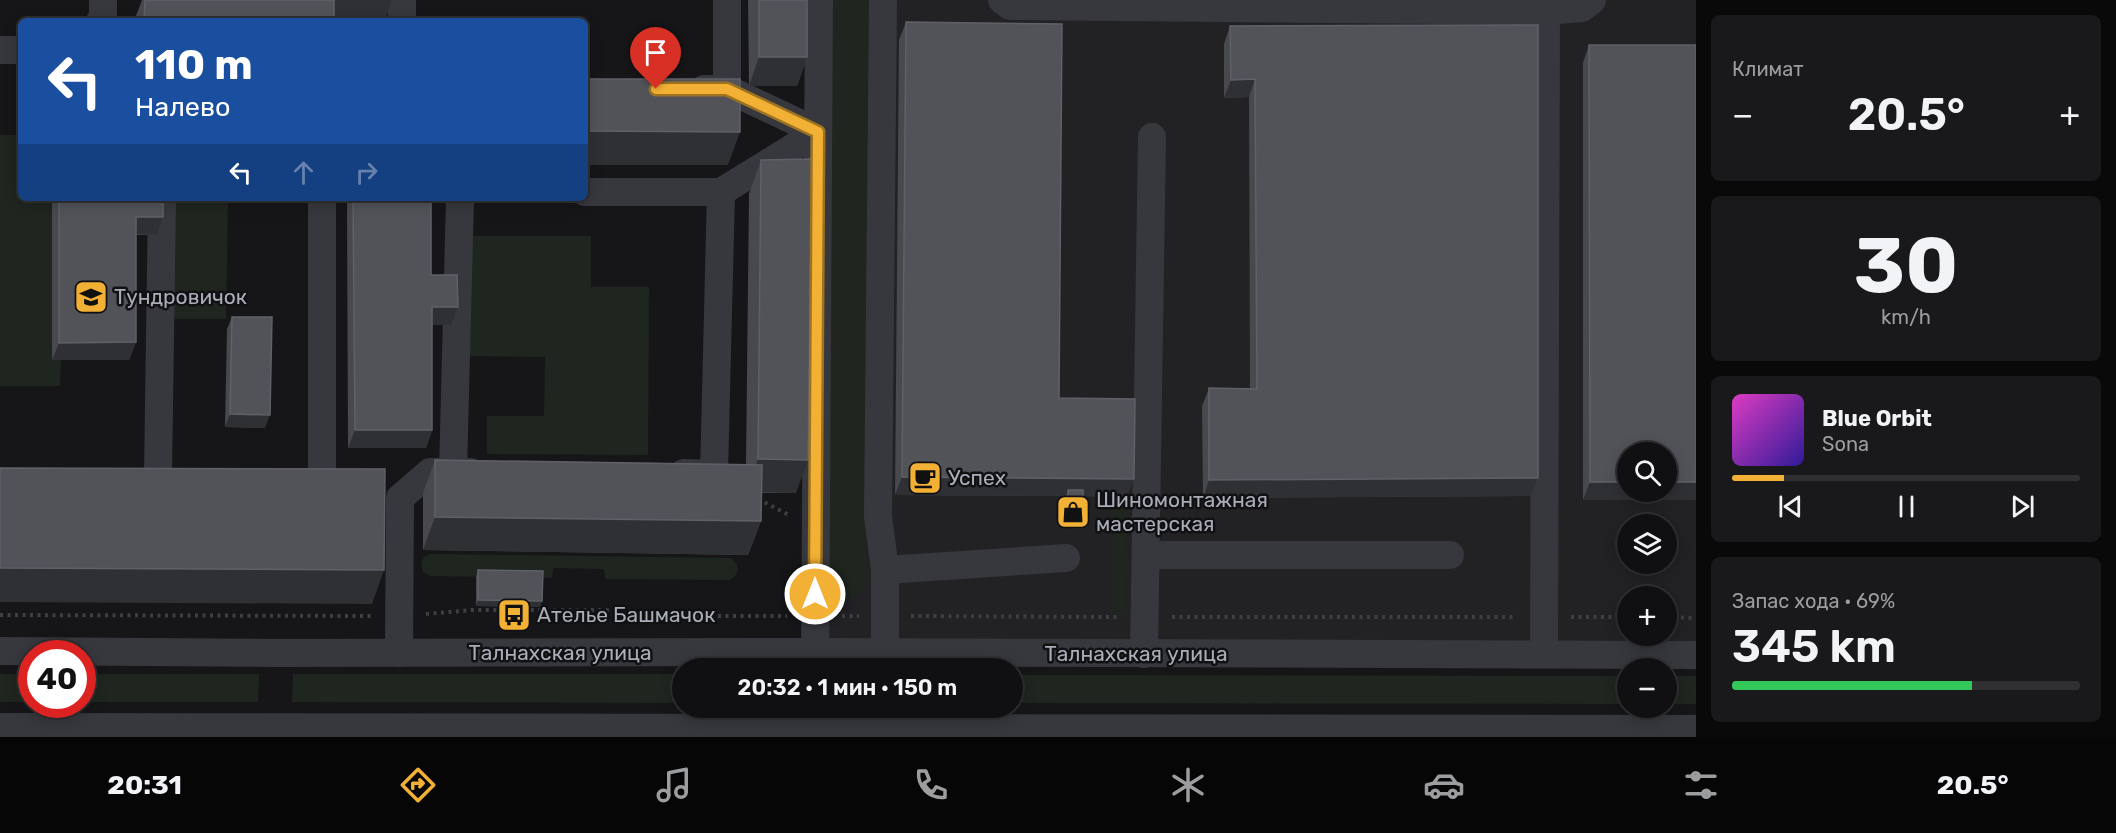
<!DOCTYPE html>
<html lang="ru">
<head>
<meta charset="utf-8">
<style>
  :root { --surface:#101012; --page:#19191b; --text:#f1f3f6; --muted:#9c9d9f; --line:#303032; --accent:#f2b134 }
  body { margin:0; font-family:Rubik,sans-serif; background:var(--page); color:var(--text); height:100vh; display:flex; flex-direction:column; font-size:22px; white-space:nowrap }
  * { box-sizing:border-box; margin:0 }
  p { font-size:20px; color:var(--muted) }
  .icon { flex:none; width:33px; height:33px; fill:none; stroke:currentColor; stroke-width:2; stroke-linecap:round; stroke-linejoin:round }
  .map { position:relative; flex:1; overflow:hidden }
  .drawer { display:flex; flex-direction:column; gap:15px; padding:15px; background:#09090a; width:420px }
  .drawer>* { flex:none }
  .hud { position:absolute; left:18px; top:18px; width:570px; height:183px; border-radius:9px; box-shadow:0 3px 15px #0003,0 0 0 2px var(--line); background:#1a4fa0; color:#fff; overflow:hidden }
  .fabs { position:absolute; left:1617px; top:442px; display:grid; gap:12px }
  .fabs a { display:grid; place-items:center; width:60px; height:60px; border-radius:50%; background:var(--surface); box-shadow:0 3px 15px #0003,0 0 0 2px var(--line); font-size:30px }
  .speed { position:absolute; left:18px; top:640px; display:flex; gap:12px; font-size:30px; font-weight:700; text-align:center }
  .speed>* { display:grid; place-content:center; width:78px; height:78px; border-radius:50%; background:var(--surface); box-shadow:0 3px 15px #0003,0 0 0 2px var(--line); line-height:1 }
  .speed .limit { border:9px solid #d22; background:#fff; color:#111 }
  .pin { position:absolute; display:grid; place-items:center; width:51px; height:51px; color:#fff; margin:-62px -26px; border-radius:50% 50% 50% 0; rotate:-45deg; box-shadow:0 0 6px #0007 }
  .pin .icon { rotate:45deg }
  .me { position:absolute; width:66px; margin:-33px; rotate:0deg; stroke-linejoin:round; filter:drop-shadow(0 0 4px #0008) }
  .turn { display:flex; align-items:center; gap:21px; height:126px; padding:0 18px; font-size:27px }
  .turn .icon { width:78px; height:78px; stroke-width:2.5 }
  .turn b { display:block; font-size:42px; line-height:51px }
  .lanes { display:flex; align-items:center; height:57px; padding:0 18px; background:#0003; justify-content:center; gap:30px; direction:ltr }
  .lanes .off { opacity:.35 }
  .big { font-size:45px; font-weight:600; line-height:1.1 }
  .drawer .card { flex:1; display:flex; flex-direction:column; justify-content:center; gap:9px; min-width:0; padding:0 21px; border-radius:9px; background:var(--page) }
  .drawer .dial { align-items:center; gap:0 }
  .dial b { font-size:78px; line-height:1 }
  .song { display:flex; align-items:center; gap:18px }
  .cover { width:72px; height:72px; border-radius:9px; background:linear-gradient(135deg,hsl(310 70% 55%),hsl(250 70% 35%)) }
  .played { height:6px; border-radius:3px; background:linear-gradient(90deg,var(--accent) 15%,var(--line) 15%) }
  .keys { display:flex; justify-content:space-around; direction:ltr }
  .heat { display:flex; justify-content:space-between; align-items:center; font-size:33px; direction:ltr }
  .charge { height:9px; border-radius:4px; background:linear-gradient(90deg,#34c759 69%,var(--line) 0) }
  .trip { position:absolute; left:672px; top:658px; width:351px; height:60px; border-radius:30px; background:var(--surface); box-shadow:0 3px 15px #0003,0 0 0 2px var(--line); font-weight:600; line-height:60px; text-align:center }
  .tabs { display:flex; height:96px; justify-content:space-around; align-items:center; background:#060607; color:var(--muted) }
  .tabs .icon { width:42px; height:42px }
  .tabs .on { color:var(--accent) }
  .tabs b { font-size:27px; color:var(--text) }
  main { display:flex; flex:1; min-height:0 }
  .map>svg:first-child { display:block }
  .built { fill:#222225; fill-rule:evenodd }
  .green { fill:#1e261f }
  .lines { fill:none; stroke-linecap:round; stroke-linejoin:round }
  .path { stroke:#3d3f44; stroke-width:4; stroke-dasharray:3 4.5; stroke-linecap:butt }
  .minor { stroke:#37383d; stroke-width:28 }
  .wall { fill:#47494d }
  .shaded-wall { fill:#2f3033 }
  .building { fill:#525359; stroke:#5f6168; stroke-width:1.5 }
  .route-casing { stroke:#9d7322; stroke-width:15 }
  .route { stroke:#f2b134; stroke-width:10 }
  .labels { text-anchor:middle; stroke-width:5; stroke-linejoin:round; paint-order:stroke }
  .poi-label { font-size:21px; fill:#a8adb8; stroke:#111113; text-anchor:start }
  .street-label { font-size:21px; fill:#a8adb8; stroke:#111113 }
</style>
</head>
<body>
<main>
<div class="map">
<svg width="1696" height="737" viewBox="0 0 1696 737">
  <rect width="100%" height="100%" fill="#161618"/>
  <path class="built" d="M811,0H1696V642L807,645ZM1628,453H1666V492H1628ZM1628,525H1666V564H1628ZM1628,597H1666V636H1628Z"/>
  <g class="green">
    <path d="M831,0H870L866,582C859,601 842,606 829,589Z"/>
    <polygon points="0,135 21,135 21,198 52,198 52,360 61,360 60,386 0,386"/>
    <polygon points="170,198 228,198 226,319 168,319"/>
    <polygon points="465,236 591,236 591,287 649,287 648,455 487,454 487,416 544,416 545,357 464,356"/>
    <polygon points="1112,497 1127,497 1126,614 1111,614"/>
    <path d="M430,554L730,558C741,564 740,575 729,580L605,579L604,569L553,568L552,578L430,576L423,572L421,565L423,558Z"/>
    <rect x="0" y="674" width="31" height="28"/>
    <polygon points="83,674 259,674 258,702 83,702"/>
    <polygon points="293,674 682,674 682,703 292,702"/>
    <polygon points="1012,675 1627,676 1628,704 1013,703"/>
    <polygon points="1666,676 1696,676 1696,704 1667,704"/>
  </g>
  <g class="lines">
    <g class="path">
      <polyline points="758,499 789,515"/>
      <polyline points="426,614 472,610 605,610 665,616 787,616"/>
      <polyline points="0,615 373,616"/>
      <polyline points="842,616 859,616"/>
      <polyline points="911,616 1117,617"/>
      <polyline points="1172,617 1516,617"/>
      <polyline points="1571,617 1628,617"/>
      <polyline points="1666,617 1696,618"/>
    </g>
    <g class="minor">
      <polyline points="402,0 402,21"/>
      <polyline points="727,0 727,89"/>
      <polyline points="883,0 878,516 885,570"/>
      <polyline points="1002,0 1010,6 1546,11 1582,8 1592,0"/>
      <polyline points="100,21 103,16 103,0"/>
      <polyline points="0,50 21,50"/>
      <polyline points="704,89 727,89 818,132"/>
      <polyline points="585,192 721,192 818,132"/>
      <polyline points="322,198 322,476"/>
      <polyline points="453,472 460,198"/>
      <polyline points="684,473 714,474 721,192"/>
      <polyline points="158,476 162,198"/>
      <polyline points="1146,555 1450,555"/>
      <polyline points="0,651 274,653 815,652 1696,655"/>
      <polyline points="399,653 400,498 430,472 470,472"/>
      <polyline points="1144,654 1152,137"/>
      <polyline points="1544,654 1546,11"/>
      <polyline points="815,669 819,0"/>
      <polyline points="885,669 885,570 1066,558"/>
      <polyline points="0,727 1696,729"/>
    </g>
  </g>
  <g class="wall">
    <polygon points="142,0 392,0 385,20 334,20 334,21 134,21"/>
    <polygon points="748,0 807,0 807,57 797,86 749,86"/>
    <polygon points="906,22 1059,398 1127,497 1083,496 1081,529 1066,528 1066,496 895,495 899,40"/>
    <polygon points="1230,26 1538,478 1531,496 1203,498 1202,406 1209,388 1250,389 1249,97 1224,98 1224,44"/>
    <polygon points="1589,45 1696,500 1583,500 1583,63"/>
    <polygon points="761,160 796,493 761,493 761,521 748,555 423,550 423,493 435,460 746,464 749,194"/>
    <polygon points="52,198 163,198 163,217 157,235 136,235 136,342 129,360 52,360"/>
    <polygon points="347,198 431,198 431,275 451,325 432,325 432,430 426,448 348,448"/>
    <polygon points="232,317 265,428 225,427 227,329"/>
    <polygon points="478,570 542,601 540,607 476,606 476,577"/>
  </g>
  <g class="shaded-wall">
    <polygon points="326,0 392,0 385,20 319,20"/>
    <polygon points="759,57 807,57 797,86 749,86"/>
    <polygon points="1255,79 1249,97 1224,98 1231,80"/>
    <polygon points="585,131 740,132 728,165 585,165"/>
    <polygon points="136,217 163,217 157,235 129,234"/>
    <polygon points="432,307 458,307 451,325 425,325"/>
    <polygon points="136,342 129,360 52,360 59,343"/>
    <polygon points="230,414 270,415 265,428 225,427"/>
    <polygon points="355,430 432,430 426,448 348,448"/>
    <polygon points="758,459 808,460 796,493 746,492"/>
    <polygon points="902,477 1134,479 1127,497 1068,496 1068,490 1066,496 895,495"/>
    <polygon points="1538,478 1531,496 1203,498 1209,480"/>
    <polygon points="1590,482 1628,482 1628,492 1666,492 1666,482 1696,482 1696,500 1583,500"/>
    <polygon points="435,517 761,521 748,555 423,550"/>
    <polygon points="1068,522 1083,522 1081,529 1066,528"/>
    <polygon points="0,568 384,570 372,604 0,602"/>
    <polygon points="478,600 542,601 540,607 476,606"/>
  </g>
  <g class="building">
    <polygon points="145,0 334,0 334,21 144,21"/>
    <rect x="759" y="0" width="48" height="57"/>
    <polygon points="906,22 1062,24 1059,398 1135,399 1134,479 902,477"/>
    <polygon points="1538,25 1538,478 1209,480 1209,388 1257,389 1255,79 1231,80 1230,26"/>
    <polygon points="1589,45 1696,45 1696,482 1666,482 1666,453 1628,453 1628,482 1590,482"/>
    <polygon points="585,79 740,79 740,132 585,131"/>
    <polygon points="812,159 808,460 758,459 761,160"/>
    <polygon points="59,198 163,198 163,217 136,217 136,342 59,343"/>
    <polygon points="353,198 431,198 431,275 457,275 458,307 432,307 432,430 355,430"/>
    <polygon points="232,317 272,317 270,415 230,414"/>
    <polygon points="435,460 762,465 761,521 435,517"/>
    <polygon points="0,468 385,469 384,570 0,568"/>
    <rect x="1068" y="490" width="15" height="32"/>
    <polygon points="478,570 543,571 542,601 478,600"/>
  </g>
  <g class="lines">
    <g class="route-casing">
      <polyline id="route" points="656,89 727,89 818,132 815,594"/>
    </g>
    <use href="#route" class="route"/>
  </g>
  <defs>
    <g id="school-square" transform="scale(1.725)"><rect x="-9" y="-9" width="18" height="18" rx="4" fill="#f2b134" stroke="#111113"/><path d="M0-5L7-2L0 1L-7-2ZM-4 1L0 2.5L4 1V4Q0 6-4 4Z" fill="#111"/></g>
    <g id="cafe-square" transform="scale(1.725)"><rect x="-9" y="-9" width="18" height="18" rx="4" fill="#f2b134" stroke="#111113"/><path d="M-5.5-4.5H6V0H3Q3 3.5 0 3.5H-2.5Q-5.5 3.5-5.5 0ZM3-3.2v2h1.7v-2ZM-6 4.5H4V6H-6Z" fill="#111"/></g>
    <g id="shop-square" transform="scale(1.725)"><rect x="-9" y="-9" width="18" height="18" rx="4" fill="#f2b134" stroke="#111113"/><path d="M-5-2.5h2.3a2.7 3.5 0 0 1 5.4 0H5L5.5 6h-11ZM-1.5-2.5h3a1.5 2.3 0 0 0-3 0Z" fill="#111"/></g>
    <g id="bus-square" transform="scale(1.725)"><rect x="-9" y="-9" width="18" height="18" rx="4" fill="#f2b134" stroke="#111113"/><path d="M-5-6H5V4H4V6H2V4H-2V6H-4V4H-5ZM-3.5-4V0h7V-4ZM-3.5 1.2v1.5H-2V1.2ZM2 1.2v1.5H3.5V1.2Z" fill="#111"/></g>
  </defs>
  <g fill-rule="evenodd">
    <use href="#school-square" x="91" y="297"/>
    <use href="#cafe-square" x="925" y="478"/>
    <use href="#shop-square" x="1073" y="512"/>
    <use href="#bus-square" x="514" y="615"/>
  </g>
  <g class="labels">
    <g class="poi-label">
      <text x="114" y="304">Тундровичок</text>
      <text x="948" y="485">Успех</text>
      <text x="1096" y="507">Шиномонтажная<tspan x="1096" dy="24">мастерская</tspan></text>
      <text x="537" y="622">Ателье Башмачок</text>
    </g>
    <g class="street-label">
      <text x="560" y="660">Талнахская улица</text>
      <text x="1136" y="661">Талнахская улица</text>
    </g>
  </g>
</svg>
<div class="fabs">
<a><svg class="icon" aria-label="search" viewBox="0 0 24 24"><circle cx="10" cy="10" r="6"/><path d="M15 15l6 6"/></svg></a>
<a><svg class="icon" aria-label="layers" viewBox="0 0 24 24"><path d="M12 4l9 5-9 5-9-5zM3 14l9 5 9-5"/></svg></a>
<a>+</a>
<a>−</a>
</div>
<div class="speed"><div class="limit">40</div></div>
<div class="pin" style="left:656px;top:89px;background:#d93025"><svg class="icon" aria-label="arrive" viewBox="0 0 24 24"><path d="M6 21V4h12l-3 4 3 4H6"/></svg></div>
<svg class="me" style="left:815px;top:594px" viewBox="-20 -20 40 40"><circle r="17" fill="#f2b134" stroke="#fff" stroke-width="3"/><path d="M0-11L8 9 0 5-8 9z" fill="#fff"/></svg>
<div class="trip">20:32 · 1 мин · 150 m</div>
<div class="hud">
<div class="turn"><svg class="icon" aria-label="left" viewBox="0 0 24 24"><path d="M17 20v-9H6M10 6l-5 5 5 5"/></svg><div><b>110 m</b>Налево</div></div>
<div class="lanes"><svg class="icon" aria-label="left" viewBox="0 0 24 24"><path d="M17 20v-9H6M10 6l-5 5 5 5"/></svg><svg class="icon off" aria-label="ahead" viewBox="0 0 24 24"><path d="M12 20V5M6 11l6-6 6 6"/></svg><svg class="icon off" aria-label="right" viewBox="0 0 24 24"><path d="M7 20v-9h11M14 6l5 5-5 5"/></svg></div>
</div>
</div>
<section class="drawer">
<div class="card"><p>Климат</p>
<div class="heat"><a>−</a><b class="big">20.5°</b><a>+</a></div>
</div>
<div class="card dial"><b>30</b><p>km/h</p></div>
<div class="card">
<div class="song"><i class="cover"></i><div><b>Blue Orbit</b><p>Sona</p></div></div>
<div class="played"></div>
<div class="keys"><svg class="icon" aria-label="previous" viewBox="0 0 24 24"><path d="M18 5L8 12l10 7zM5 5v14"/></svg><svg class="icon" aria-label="pause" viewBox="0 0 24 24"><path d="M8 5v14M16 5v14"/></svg><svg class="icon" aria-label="next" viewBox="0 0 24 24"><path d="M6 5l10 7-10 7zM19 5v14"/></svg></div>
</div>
<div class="card"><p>Запас хода · 69%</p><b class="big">345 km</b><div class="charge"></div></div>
</section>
</main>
<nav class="tabs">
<b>20:31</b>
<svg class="icon on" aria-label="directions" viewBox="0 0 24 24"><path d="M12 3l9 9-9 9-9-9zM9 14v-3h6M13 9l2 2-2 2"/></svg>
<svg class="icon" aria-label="music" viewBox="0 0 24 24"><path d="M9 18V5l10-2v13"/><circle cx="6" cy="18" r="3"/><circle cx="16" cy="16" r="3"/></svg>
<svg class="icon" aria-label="phone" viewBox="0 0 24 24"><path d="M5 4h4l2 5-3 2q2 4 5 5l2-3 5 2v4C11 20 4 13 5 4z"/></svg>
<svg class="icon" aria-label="climate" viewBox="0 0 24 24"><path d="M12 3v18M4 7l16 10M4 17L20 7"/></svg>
<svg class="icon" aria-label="car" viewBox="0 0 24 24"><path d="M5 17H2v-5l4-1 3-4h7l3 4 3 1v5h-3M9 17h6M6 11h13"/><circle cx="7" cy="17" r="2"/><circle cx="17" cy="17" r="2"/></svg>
<svg class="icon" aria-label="filters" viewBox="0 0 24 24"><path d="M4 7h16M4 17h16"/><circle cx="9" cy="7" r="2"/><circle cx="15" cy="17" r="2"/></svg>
<b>20.5°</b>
</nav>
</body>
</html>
